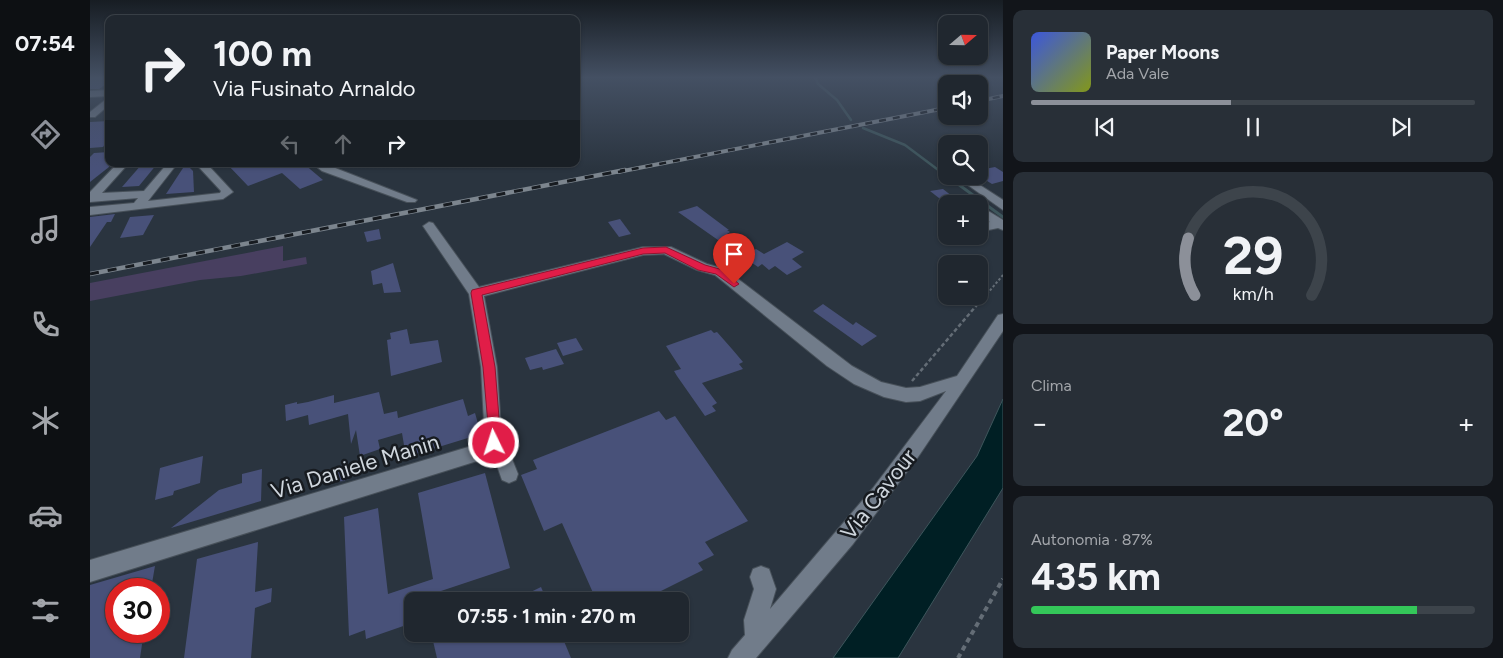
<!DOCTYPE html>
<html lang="it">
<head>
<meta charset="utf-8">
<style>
  :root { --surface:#20272f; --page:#282f37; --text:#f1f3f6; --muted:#a2a5aa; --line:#3d444b; --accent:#8c9099 }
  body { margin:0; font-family:Figtree,sans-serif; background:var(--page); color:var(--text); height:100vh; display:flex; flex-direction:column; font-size:19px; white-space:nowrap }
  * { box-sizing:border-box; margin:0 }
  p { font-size:16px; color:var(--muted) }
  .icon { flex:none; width:28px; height:28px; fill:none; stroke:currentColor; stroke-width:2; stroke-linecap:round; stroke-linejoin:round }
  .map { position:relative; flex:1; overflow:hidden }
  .sheet { display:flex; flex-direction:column; gap:10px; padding:10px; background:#12151a; width:500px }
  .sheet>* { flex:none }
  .guide { position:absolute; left:15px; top:15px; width:475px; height:152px; border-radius:10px; box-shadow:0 1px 4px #0004,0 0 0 1px var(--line); background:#20272f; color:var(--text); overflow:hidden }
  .needle { width:32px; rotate:70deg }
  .tools { position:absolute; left:848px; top:15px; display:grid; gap:10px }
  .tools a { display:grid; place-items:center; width:50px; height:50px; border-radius:10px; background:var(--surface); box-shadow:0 1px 4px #0004,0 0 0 1px var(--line); font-size:25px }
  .speed { position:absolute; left:15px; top:578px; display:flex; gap:10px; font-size:25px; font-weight:700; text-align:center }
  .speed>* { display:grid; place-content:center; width:65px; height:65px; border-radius:50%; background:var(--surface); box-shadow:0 1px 4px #0004,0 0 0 1px var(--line); line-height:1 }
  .speed .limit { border:8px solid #d22; background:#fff; color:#111 }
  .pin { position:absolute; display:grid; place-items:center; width:42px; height:42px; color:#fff; margin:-51px -21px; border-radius:50% 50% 50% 0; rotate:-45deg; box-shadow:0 0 5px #0007 }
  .pin .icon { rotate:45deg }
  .me { position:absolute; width:55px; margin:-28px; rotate:356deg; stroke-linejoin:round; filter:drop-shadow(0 0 4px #0008) }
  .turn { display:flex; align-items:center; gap:18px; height:105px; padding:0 25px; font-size:22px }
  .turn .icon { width:65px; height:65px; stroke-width:2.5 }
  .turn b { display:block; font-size:35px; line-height:42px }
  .lanes { display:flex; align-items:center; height:48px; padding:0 25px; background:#0003; justify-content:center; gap:25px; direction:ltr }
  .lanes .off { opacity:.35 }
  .big { font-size:38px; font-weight:700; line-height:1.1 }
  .sheet .card { flex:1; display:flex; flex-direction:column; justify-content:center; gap:8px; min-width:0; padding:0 18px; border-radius:10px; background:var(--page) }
  .sheet .dial { align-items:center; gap:0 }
  .dial svg { height:130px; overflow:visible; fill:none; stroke:var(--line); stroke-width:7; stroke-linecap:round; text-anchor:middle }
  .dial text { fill:var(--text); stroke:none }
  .song { display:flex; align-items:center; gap:15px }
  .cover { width:60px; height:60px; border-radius:8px; background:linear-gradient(135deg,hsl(230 70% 55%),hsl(70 70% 35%)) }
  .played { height:5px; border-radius:2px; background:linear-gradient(90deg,var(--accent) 45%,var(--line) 45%) }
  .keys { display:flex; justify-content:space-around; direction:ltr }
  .heat { display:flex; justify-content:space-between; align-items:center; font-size:28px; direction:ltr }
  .charge { height:8px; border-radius:4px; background:linear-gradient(90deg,#34c759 87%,var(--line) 0) }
  .trip { position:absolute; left:314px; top:592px; width:285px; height:50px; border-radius:10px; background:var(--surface); box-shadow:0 1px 4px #0004,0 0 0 1px var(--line); font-weight:700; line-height:50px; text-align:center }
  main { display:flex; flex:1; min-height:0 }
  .menu { display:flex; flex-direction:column; width:90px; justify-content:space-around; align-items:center; background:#0d1013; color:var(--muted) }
  .menu .icon { width:35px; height:35px }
  .menu .active { color:var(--accent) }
  .menu b { font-size:22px; color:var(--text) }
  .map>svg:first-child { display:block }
  .green { fill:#483f60 }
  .water { fill:#001f24; stroke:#3e565c }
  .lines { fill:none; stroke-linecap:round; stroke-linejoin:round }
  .stream-far1 { stroke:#3e565c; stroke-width:2.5 }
  .stream { stroke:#3e565c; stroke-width:3 }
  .building { fill:#485179 }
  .minor-casing { stroke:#475059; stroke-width:2 }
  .path-far2 { stroke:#646d76; stroke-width:2; stroke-dasharray:2.5 2; stroke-linecap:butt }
  .path-far1 { stroke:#646d76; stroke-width:2.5; stroke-dasharray:4 2.5; stroke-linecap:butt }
  .path { stroke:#646d76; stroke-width:4; stroke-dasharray:5 4; stroke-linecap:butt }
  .minor { fill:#717c8a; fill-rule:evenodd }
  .rail-far1-casing { stroke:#7c858e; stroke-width:4 }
  .rail-casing { stroke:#7c858e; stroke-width:4.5 }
  .rail-far1 { stroke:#171b20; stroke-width:2.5; stroke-dasharray:7; stroke-linecap:butt }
  .rail { stroke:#171b20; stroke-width:3; stroke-dasharray:9; stroke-linecap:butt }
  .route { fill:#e11d48; stroke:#92132f }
  .labels { text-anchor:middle; stroke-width:5; stroke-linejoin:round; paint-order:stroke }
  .near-street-label { font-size:22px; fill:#cfd6dd; stroke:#171b20 }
</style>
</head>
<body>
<main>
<nav class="menu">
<b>07:54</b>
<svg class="icon active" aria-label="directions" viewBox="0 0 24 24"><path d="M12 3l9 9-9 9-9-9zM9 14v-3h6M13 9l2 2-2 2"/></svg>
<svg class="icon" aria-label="music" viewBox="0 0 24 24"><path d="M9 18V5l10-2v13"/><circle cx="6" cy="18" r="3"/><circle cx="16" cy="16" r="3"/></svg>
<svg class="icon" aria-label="phone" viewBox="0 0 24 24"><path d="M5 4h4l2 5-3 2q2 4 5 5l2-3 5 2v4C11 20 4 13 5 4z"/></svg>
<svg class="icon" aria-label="climate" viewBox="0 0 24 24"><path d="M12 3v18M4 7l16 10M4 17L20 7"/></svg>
<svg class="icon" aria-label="car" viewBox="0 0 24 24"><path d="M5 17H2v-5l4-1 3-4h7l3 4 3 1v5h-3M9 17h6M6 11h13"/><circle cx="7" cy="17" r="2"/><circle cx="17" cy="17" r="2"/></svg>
<svg class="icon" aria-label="filters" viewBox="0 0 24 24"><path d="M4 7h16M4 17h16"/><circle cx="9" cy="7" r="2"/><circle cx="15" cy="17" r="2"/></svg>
</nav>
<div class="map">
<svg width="913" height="658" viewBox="0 0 913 658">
  <rect width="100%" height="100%" fill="#2a343f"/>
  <polygon class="green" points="193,246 193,261 216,257 217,264 151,276 110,280 0,301 0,283"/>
  <polygon class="water" points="913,399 913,488 808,658 743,658 887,456"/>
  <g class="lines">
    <g class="stream-far1">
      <polyline points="725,77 728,84 747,100 761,120"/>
      <polyline points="773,128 815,145 851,172"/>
    </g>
    <g class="stream">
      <polyline points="850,170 856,175"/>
      <polyline points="857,176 913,217"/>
    </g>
  </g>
  <g class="building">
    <polygon points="0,77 19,77 19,82 9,89 0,89"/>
    <polygon points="19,121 19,139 13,147 0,148 0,122"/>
    <polygon points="19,152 19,167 0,182 0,157 4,153"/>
    <polygon points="52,164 67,164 49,186 32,187"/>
    <polygon points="137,164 214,164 233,180 210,189 192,173 158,186"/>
    <polygon points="99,167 103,171 104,192 76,194 93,168"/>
    <polygon points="905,167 913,172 913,181 902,184 889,176 889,170"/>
    <polygon points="853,189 867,200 854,202 840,191"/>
    <polygon points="607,206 639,230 637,230 640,232 637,234 638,235 628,240 588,212"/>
    <polygon points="25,214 21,222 17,222 0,247 0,217"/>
    <polygon points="64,215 53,235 30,238 40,217"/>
    <polygon points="530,219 541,234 529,237 518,222"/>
    <polygon points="289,229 291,239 277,242 274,232"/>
    <polygon points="697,242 714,252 702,259 712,267 697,275 685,266 679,270 672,264 668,267 652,256 666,249 674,254"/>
    <polygon points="303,263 311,292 294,293 292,283 283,285 281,271"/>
    <polygon points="733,304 763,325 766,322 787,336 772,346 723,311"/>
    <polygon points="317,329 320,344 348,340 352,362 301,376 297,340 301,339 300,333"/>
    <polygon points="621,330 624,333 627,332 642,349 653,362 649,364 653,369 612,383 627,403 622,406 626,411 615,416 587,376 584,371 591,369 576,346"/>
    <polygon points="486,338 493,350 473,356 467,343"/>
    <polygon points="466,349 474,364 453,370 452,367 440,370 435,358"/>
    <polygon points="289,392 294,414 307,411 308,418 373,399 378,416 385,413 391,434 316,457 312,433 288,440 290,449 270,456 266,430 261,444 258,414 219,425 218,415 196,421 195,405 207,402 207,404 218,402 244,395 244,403"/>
    <polygon points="569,411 576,420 585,416 658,521 615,542 624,555 608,563 613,570 551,601 517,601 513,591 504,595 472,523 454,531 431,475 447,469 443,460"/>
    <polygon points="113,456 110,483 84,491 83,495 65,500 70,468"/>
    <polygon points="172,469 171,501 81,528 129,490 152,483 152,474"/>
    <polygon points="257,470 255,481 239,482 241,471"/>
    <polygon points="395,473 420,568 330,598 331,601 322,601 322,623 276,639 275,630 259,636 254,517 288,508 298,594 343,579 328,493"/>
    <polygon points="168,542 165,592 182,588 181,602 165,608 161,658 94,658 107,559"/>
    <polygon points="65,566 61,589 26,589 26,631 54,631 50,658 0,658 0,585"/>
    <polygon points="451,587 457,601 422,601"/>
    <polygon points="357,634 471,634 481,658 347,658 343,641"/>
  </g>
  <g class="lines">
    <g class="minor-casing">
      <g id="minor">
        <polygon points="19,90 19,96 0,97 0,91"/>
        <polygon points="19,97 19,105 5,117 0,117 0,112"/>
        <polygon points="27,164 38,164 12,193 54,191 77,164 87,164 58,201 130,193 131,191 106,164 117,164 143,192 133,199 0,215 0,207 44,203 48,198 0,202 0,192"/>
        <polygon points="223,164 235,164 327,200 325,202 317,202 232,171"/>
        <polygon points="879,178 913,200 913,210 875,183 875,179"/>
        <polygon points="890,206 913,220 913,230 908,228 889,232 889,224 900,222 889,215"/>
        <polygon points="339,222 343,223 389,287 553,247 581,247 617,264 635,269 762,366 791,382 816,388 830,387 867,376 908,315 913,314 913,331 828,457 763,544 666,658 638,658 642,650 655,635 654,620 664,589 660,577 663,569 671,566 679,569 686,589 680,609 783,488 856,391 830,401 816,402 794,397 764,384 737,366 625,275 607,270 574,254 553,255 394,296 407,367 412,445 418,449 428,474 426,480 419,483 412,480 405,460 400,457 0,582 0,560 395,442 391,367 379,294 333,226"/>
      </g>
    </g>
    <polyline class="path-far2" points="897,294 913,275"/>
    <polyline class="path-far1" points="822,381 898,292"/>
    <polyline class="path" points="868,658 913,579"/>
    <use href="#minor" class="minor"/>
    <g class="rail-far1-casing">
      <g id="rail-far1">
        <polyline points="889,101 913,96"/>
        <polyline points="528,172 856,108"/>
      </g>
    </g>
    <g class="rail-casing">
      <polyline id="rail" points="0,274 535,170"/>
    </g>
    <use href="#rail-far1" class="rail-far1"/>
    <use href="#rail" class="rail"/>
  </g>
  <linearGradient id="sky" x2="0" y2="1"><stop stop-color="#171d23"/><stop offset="0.46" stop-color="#445063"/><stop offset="1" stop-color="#445063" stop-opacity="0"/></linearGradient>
  <rect width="913" height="169" fill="url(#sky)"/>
  <polygon class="route" points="576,247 615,265 633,270 649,284 644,287 626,274 608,270 575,253 553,254 392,295 405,367 411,443 409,447 404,449 400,447 393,367 381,293 382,290 553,248"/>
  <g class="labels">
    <g class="near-street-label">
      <text transform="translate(265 466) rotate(-17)" y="8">Via Daniele Manin</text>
      <text transform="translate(788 494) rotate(-52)" y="8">Via Cavour</text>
    </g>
  </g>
</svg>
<div class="tools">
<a><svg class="needle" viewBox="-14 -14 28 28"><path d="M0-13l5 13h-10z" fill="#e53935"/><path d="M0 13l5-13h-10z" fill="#a2a5aa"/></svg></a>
<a><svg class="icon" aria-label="sound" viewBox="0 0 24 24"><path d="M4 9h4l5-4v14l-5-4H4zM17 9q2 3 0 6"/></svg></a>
<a><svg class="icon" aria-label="search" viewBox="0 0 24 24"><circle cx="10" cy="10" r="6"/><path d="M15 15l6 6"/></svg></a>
<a>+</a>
<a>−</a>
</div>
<div class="speed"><div class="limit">30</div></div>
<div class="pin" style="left:644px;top:284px;background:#d93025"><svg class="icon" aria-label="arrive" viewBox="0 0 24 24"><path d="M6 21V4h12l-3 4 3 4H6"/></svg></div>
<svg class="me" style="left:404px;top:443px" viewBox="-20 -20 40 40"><circle r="17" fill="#e11d48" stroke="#fff" stroke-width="3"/><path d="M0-11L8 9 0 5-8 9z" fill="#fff"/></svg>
<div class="trip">07:55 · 1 min · 270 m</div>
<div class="guide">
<div class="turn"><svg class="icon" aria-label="right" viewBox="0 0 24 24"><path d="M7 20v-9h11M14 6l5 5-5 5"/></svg><div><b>100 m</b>Via Fusinato Arnaldo</div></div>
<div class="lanes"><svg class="icon off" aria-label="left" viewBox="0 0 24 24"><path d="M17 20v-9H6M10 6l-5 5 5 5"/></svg><svg class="icon off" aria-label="ahead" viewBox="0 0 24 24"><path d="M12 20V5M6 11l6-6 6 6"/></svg><svg class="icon" aria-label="right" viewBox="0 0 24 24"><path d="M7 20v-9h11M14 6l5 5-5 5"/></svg></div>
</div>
</div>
<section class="sheet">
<div class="card">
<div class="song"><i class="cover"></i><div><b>Paper Moons</b><p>Ada Vale</p></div></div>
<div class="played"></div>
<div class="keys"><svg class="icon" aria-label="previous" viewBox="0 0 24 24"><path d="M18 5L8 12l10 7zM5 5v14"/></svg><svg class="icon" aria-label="pause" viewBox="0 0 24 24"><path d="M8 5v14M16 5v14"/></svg><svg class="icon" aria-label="next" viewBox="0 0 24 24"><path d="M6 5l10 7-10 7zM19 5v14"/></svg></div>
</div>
<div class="card dial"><svg viewBox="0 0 100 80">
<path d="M14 69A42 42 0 1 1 86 69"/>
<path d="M14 69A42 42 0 0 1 10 34" stroke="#8c9099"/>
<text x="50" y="56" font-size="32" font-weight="700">29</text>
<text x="50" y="72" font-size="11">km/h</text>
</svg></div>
<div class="card"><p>Clima</p>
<div class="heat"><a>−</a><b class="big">20°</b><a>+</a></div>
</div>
<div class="card"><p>Autonomia · 87%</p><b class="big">435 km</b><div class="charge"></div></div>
</section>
</main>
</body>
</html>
